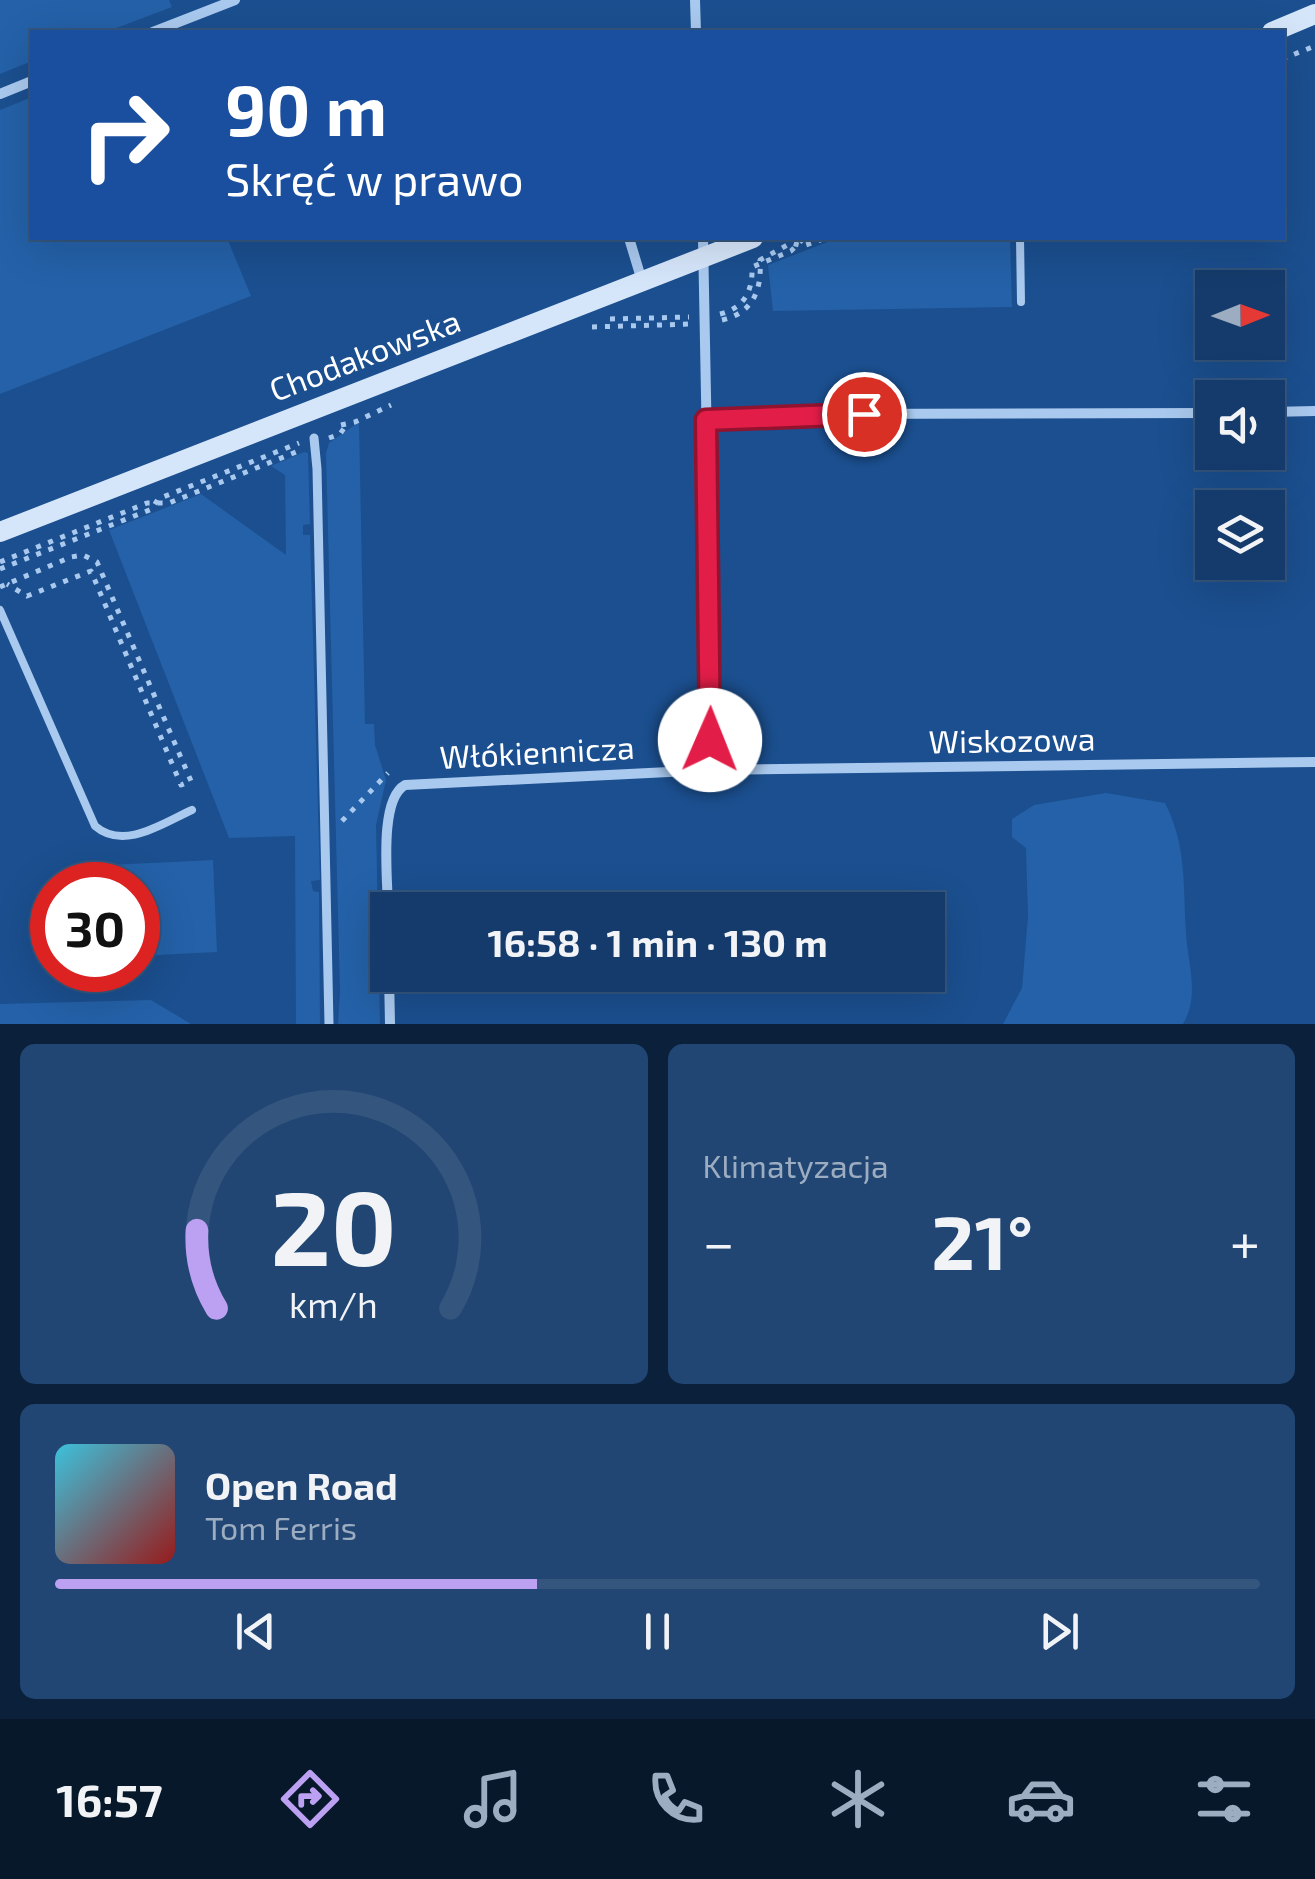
<!DOCTYPE html>
<html lang="pl">
<head>
<meta charset="utf-8">
<style>
  :root { --surface:#143b6b; --page:#214673; --text:#f1f3f6; --muted:#9dadc1; --line:#33557e; --accent:#bca0f2 }
  body { margin:0; font-family:"Exo 2",sans-serif; background:var(--page); color:var(--text); height:100vh; display:flex; flex-direction:column; font-size:38px; white-space:nowrap }
  * { box-sizing:border-box; margin:0 }
  p { font-size:32px; color:var(--muted) }
  .icon { flex:none; width:55px; height:55px; fill:none; stroke:currentColor; stroke-width:2; stroke-linecap:round; stroke-linejoin:round }
  .map { position:relative; height:1024px; overflow:hidden }
  .details { display:flex; flex-direction:column; gap:20px; padding:20px; background:#0b203b; flex:1 }
  .details>* { flex:none }
  .banner { position:absolute; left:30px; top:30px; width:1255px; height:210px; border-radius:0px; box-shadow:0 10px 40px #0002,0 0 0 2px var(--line); background:#1a4fa0; color:#fff; overflow:hidden }
  .needle { width:65px; rotate:89deg }
  .tools { position:absolute; left:1195px; top:270px; display:grid; gap:20px }
  .tools a { display:grid; place-items:center; width:90px; height:90px; border-radius:0px; background:var(--surface); box-shadow:0 10px 40px #0002,0 0 0 2px var(--line); font-size:50px }
  .speed { position:absolute; left:30px; top:862px; display:flex; gap:20px; font-size:50px; font-weight:700; text-align:center }
  .speed>* { display:grid; place-content:center; width:130px; height:130px; border-radius:50%; background:var(--surface); box-shadow:0 10px 40px #0002,0 0 0 2px var(--line); line-height:1 }
  .speed .limit { border:15px solid #d22; background:#fff; color:#111 }
  .pin { position:absolute; display:grid; place-items:center; width:85px; height:85px; color:#fff; margin:-42px; border:5px solid #fff; border-radius:50%; box-shadow:0 2px 10px #0007 }
  .me { position:absolute; width:110px; margin:-55px; rotate:1deg; stroke-linejoin:round; filter:drop-shadow(0 0 8px #0008) }
  .turn { display:flex; align-items:center; gap:35px; height:210px; padding:0 30px; font-size:45px }
  .turn .icon { width:130px; height:130px; stroke-width:2.5 }
  .turn b { display:block; font-size:70px; line-height:85px }
  .big { font-size:75px; font-weight:700; line-height:1.1 }
  .details .widget { flex:1; display:flex; flex-direction:column; justify-content:center; gap:15px; min-width:0; padding:0 35px; border-radius:15px; background:var(--page) }
  .details .dial { align-items:center; gap:0 }
  .dial svg { height:260px; overflow:visible; fill:none; stroke:var(--line); stroke-width:7; stroke-linecap:round; text-anchor:middle }
  .dial text { fill:var(--text); stroke:none }
  .song { display:flex; align-items:center; gap:30px }
  .cover { width:120px; height:120px; border-radius:15px; background:linear-gradient(135deg,hsl(190 70% 55%),hsl(0 70% 35%)) }
  .played { height:10px; border-radius:5px; background:linear-gradient(90deg,var(--accent) 40%,var(--line) 40%) }
  .keys { display:flex; justify-content:space-around; direction:ltr }
  .heat { display:flex; justify-content:space-between; align-items:center; font-size:55px; direction:ltr }
  .details .tiles { flex:1; display:grid; gap:20px; grid-template-columns:1fr 1fr }
  .widget:last-child { grid-column:span 2 }
  .trip { position:absolute; left:370px; top:892px; width:575px; height:100px; border-radius:0px; background:var(--surface); box-shadow:0 10px 40px #0002,0 0 0 2px var(--line); font-weight:700; line-height:100px; text-align:center }
  .dock { display:flex; height:160px; justify-content:space-around; align-items:center; background:#08182b; color:var(--muted) }
  .dock .icon { width:70px; height:70px }
  .dock .active { color:var(--accent) }
  .dock b { font-size:45px; color:var(--text) }
  .map>svg:first-child { display:block }
  .green { fill:#2461a8 }
  .lines { fill:none; stroke-linecap:round; stroke-linejoin:round }
  .path { stroke:#a9c9ee; stroke-width:5; stroke-dasharray:5 8; stroke-linecap:butt }
  .service { stroke:#a9c9ee; stroke-width:8 }
  .pedestrian { stroke:#a9c9ee; stroke-width:9 }
  .minor { stroke:#a9c9ee; stroke-width:10 }
  .secondary { stroke:#d6e6fa; stroke-width:20 }
  .route-casing { stroke:#92132f; stroke-width:25 }
  .route { stroke:#e11d48; stroke-width:18 }
  .labels { text-anchor:middle; stroke-width:10; stroke-linejoin:round; paint-order:stroke }
  .street-label { font-size:32px; fill:#fff; stroke:#1b4f8f }
</style>
</head>
<body>
<div class="map">
<svg width="1315" height="1024" viewBox="0 0 1315 1024">
  <rect width="100%" height="100%" fill="#1b4f8f"/>
  <g class="green">
    <polygon points="0,0 169,0 172,7 106,32 32,32 32,61 0,74"/>
    <polygon points="32,97 32,238 227,238 251,296 0,394 0,110"/>
    <polygon points="838,238 1010,238 1012,307 773,311 768,265"/>
    <polygon points="359,422 365,724 374,724 375,745 386,780 376,825 380,1024 338,1024 340,992 326,453 329,443"/>
    <polygon points="304,452 308,453 310,524 303,525 303,535 310,535 320,880 311,881 313,891 319,892 320,1024 296,1024 295,836 229,838 109,530 201,494 286,555 285,475 271,466"/>
    <path d="M1106,793L1165,803C1187,846 1183,886 1186,933C1188,965 1200,995 1183,1024H1003L1022,988L1028,916L1026,848L1012,837V819L1034,805Z"/>
    <polygon points="213,860 217,952 138,956 138,885 68,885 67,867"/>
    <polygon points="151,1000 191,1024 0,1024 0,1004"/>
  </g>
  <g class="lines">
    <g class="path">
      <polyline points="1282,59 1315,46"/>
      <path d="M720,314C744,308 753,291 752,267L791,251L804,238"/>
      <polyline points="610,319 689,317"/>
      <path d="M722,320C753,313 762,290 760,260L791,243L803,246L826,238"/>
      <polyline points="592,327 691,324"/>
      <polyline points="341,425 355,422 391,405"/>
      <polyline points="329,438 340,434 347,424"/>
      <polyline points="0,562 147,503 169,503 301,450"/>
      <polyline points="0,569 152,509 158,499 299,443"/>
      <polyline points="0,587 7,584 71,557 83,555 97,562 191,781 181,785 91,571 27,596 7,584"/>
      <polyline points="342,821 388,773"/>
    </g>
    <g class="service">
      <polyline points="1020,238 1021,302"/>
      <path d="M0,610L95,826C124,851 163,823 192,810"/>
    </g>
    <polyline class="pedestrian" points="314,438 317,469 329,1024"/>
    <g class="minor">
      <polyline points="695,0 696,32"/>
      <polyline points="153,32 235,0"/>
      <polyline points="0,94 32,81"/>
      <polyline points="629,238 642,281"/>
      <polyline points="1268,412 1315,411"/>
      <polyline points="706,420 827,414 1212,413"/>
      <polyline points="709,770 1315,762"/>
      <path d="M388,910C388,882 378,800 405,785L709,770L712,710L703,238"/>
      <polyline points="389,975 390,1024"/>
    </g>
    <g class="secondary">
      <polyline points="1272,32 1315,14"/>
      <polyline points="0,532 753,238"/>
    </g>
  </g>
  <g class="lines">
    <g class="route-casing">
      <polyline id="route" points="710,740 706,420 864,414"/>
    </g>
    <use href="#route" class="route"/>
  </g>
  <g class="labels">
    <g class="street-label">
      <text transform="translate(365 356) rotate(-21)" y="11">Chodakowska</text>
      <text transform="translate(1012 741) rotate(-1)" y="11">Wiskozowa</text>
      <text transform="translate(537 753) rotate(-3)" y="11">Włókiennicza</text>
    </g>
  </g>
</svg>
<div class="tools">
<a><svg class="needle" viewBox="-14 -14 28 28"><path d="M0-13l5 13h-10z" fill="#e53935"/><path d="M0 13l5-13h-10z" fill="#9dadc1"/></svg></a>
<a><svg class="icon" aria-label="sound" viewBox="0 0 24 24"><path d="M4 9h4l5-4v14l-5-4H4zM17 9q2 3 0 6"/></svg></a>
<a><svg class="icon" aria-label="layers" viewBox="0 0 24 24"><path d="M12 4l9 5-9 5-9-5zM3 14l9 5 9-5"/></svg></a>
</div>
<div class="speed"><div class="limit">30</div></div>
<div class="pin" style="left:864px;top:414px;background:#d93025"><svg class="icon" aria-label="arrive" viewBox="0 0 24 24"><path d="M6 21V4h12l-3 4 3 4H6"/></svg></div>
<svg class="me" style="left:710px;top:740px" viewBox="-20 -20 40 40"><circle r="19" fill="#fff"/><path d="M0-13L10 11 0 6-10 11z" fill="#e11d48"/></svg>
<div class="trip">16:58 · 1 min · 130 m</div>
<div class="banner">
<div class="turn"><svg class="icon" aria-label="right" viewBox="0 0 24 24"><path d="M7 20v-9h11M14 6l5 5-5 5"/></svg><div><b>90 m</b>Skręć w prawo</div></div>
</div>
</div>
<section class="details">
<div class="tiles">
<div class="widget dial"><svg viewBox="0 0 100 80">
<path d="M14 69A42 42 0 1 1 86 69"/>
<path d="M14 69A42 42 0 0 1 8 45" stroke="#bca0f2"/>
<text x="50" y="56" font-size="32" font-weight="700">20</text>
<text x="50" y="72" font-size="11">km/h</text>
</svg></div>
<div class="widget"><p>Klimatyzacja</p>
<div class="heat"><a>−</a><b class="big">21°</b><a>+</a></div>
</div>
<div class="widget">
<div class="song"><i class="cover"></i><div><b>Open Road</b><p>Tom Ferris</p></div></div>
<div class="played"></div>
<div class="keys"><svg class="icon" aria-label="previous" viewBox="0 0 24 24"><path d="M18 5L8 12l10 7zM5 5v14"/></svg><svg class="icon" aria-label="pause" viewBox="0 0 24 24"><path d="M8 5v14M16 5v14"/></svg><svg class="icon" aria-label="next" viewBox="0 0 24 24"><path d="M6 5l10 7-10 7zM19 5v14"/></svg></div>
</div>
</div>
</section>
<nav class="dock">
<b>16:57</b>
<svg class="icon active" aria-label="directions" viewBox="0 0 24 24"><path d="M12 3l9 9-9 9-9-9zM9 14v-3h6M13 9l2 2-2 2"/></svg>
<svg class="icon" aria-label="music" viewBox="0 0 24 24"><path d="M9 18V5l10-2v13"/><circle cx="6" cy="18" r="3"/><circle cx="16" cy="16" r="3"/></svg>
<svg class="icon" aria-label="phone" viewBox="0 0 24 24"><path d="M5 4h4l2 5-3 2q2 4 5 5l2-3 5 2v4C11 20 4 13 5 4z"/></svg>
<svg class="icon" aria-label="climate" viewBox="0 0 24 24"><path d="M12 3v18M4 7l16 10M4 17L20 7"/></svg>
<svg class="icon" aria-label="car" viewBox="0 0 24 24"><path d="M5 17H2v-5l4-1 3-4h7l3 4 3 1v5h-3M9 17h6M6 11h13"/><circle cx="7" cy="17" r="2"/><circle cx="17" cy="17" r="2"/></svg>
<svg class="icon" aria-label="filters" viewBox="0 0 24 24"><path d="M4 7h16M4 17h16"/><circle cx="9" cy="7" r="2"/><circle cx="15" cy="17" r="2"/></svg>
</nav>
</body>
</html>
